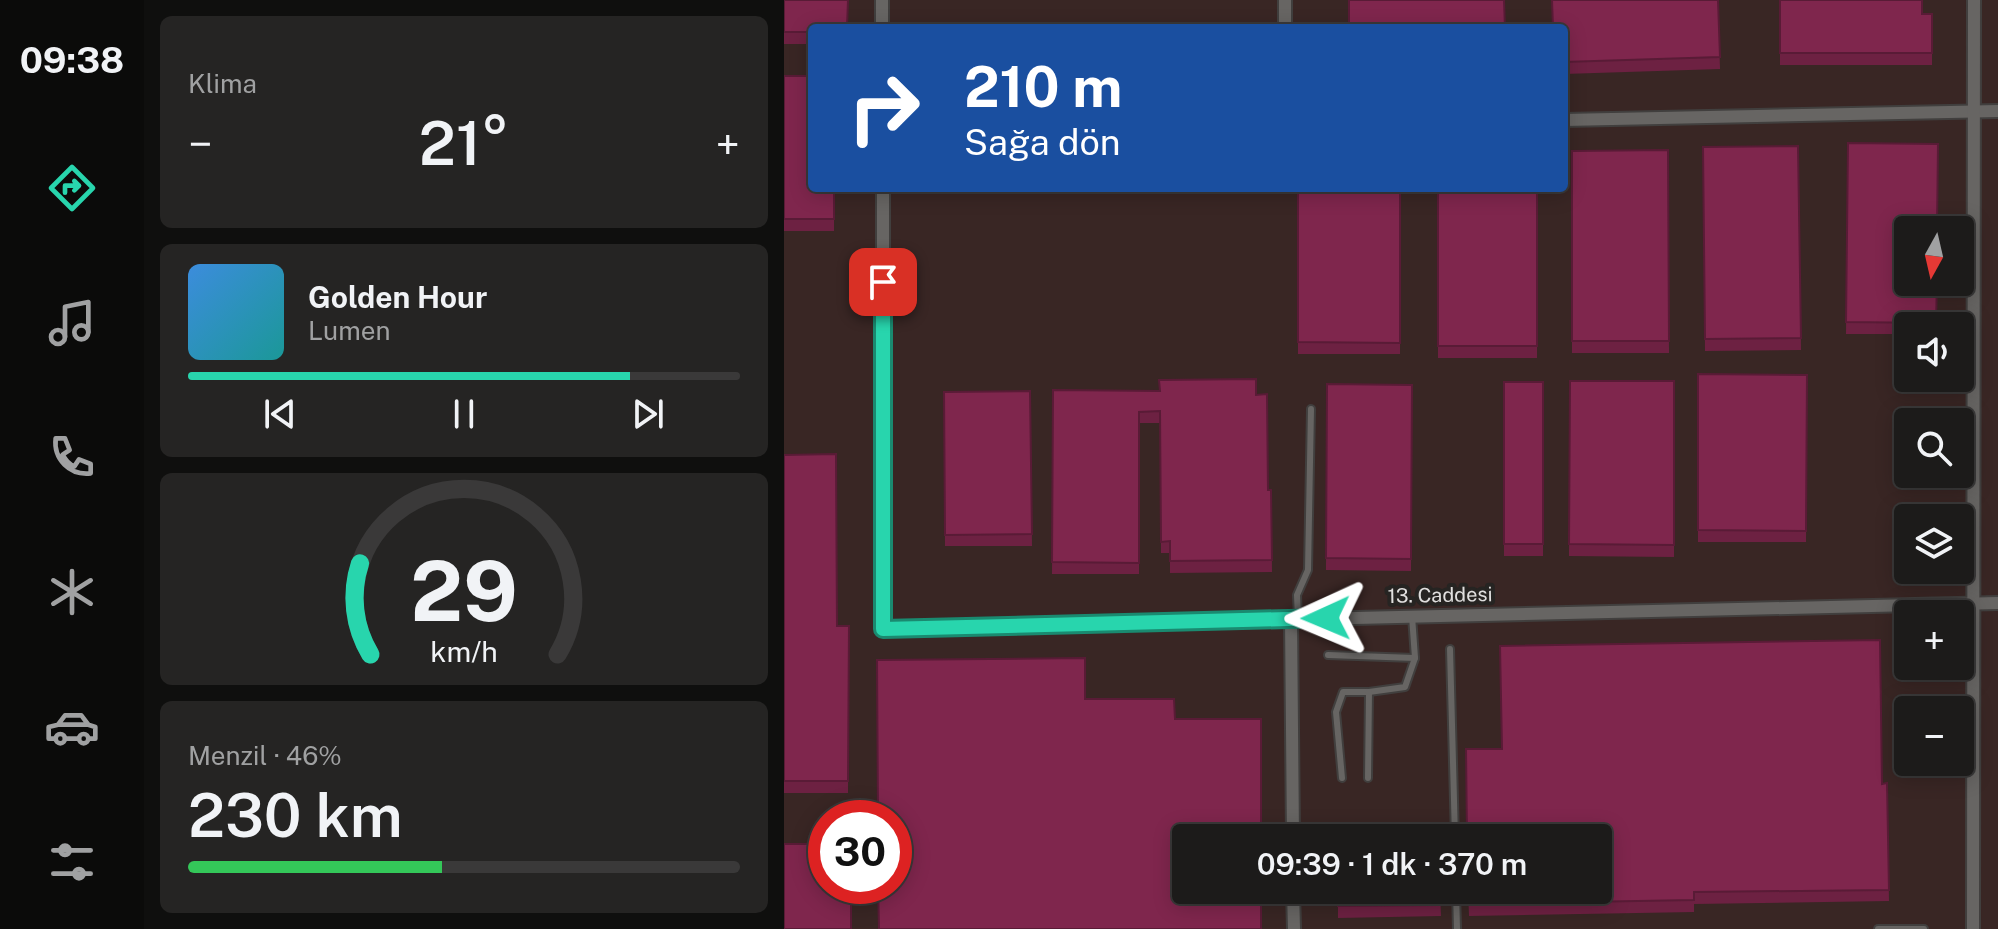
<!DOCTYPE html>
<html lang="tr">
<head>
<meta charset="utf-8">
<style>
  :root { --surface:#1c1b1a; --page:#252423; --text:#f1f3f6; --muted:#a0a1a2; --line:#3a3939; --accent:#28d5ad }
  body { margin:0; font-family:"Public Sans",sans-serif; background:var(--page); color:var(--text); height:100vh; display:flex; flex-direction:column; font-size:30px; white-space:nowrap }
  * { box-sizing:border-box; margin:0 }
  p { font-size:26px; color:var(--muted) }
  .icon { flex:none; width:44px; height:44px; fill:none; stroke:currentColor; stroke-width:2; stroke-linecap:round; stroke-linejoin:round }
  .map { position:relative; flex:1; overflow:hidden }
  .sheet { display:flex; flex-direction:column; gap:16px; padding:16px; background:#0f0f0e; width:640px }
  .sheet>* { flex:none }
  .top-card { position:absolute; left:24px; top:24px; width:760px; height:168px; border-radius:8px; box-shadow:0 4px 20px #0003,0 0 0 2px var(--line); background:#1a4fa0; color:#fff; overflow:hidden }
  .needle { width:52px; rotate:188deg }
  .tools { position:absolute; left:1110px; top:216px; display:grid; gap:16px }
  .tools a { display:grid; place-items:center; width:80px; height:80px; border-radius:8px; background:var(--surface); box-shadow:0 4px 20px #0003,0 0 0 2px var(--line); font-size:40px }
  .speed { position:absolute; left:24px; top:800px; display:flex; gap:16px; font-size:40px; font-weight:700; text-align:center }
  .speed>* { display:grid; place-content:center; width:104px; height:104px; border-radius:50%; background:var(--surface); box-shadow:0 4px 20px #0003,0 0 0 2px var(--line); line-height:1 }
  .speed .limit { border:12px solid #d22; background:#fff; color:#111 }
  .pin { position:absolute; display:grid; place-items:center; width:68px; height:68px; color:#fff; margin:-34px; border-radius:16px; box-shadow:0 4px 12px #0006 }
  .me { position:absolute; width:88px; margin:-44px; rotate:269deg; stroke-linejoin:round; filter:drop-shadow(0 0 6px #0008) }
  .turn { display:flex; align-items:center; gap:28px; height:168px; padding:0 24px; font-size:36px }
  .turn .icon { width:104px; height:104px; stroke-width:2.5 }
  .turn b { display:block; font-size:56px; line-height:68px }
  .big { font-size:60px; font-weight:600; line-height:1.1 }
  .sheet .tile { flex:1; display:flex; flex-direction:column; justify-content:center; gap:12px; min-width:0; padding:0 28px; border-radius:12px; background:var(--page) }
  .sheet .dial { align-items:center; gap:0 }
  .dial svg { height:208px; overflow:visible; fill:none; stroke:var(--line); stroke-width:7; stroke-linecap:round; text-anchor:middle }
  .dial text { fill:var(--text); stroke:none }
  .song { display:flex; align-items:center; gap:24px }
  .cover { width:96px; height:96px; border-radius:12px; background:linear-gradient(135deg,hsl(210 70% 55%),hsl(180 70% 35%)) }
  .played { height:8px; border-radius:4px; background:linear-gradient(90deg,var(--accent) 80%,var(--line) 80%) }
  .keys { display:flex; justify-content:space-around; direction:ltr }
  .heat { display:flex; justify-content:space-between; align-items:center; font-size:44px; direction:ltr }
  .charge { height:12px; border-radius:6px; background:linear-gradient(90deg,#34c759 46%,var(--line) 0) }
  .trip { position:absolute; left:388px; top:824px; width:440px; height:80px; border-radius:8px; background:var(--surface); box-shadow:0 4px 20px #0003,0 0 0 2px var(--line); font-weight:600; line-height:80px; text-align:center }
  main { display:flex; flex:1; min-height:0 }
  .dock { display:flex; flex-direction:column; width:144px; justify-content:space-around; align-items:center; background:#0b0b0a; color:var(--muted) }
  .dock .icon { width:56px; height:56px }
  .dock .selected { color:var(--accent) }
  .dock b { font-size:36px; color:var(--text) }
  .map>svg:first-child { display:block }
  .industrial { fill:#392624; fill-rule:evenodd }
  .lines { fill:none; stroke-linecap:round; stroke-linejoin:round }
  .service-casing { stroke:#413f3e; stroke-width:10 }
  .minor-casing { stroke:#413f3e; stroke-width:16 }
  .service { stroke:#676563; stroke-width:6 }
  .minor { stroke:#676563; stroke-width:12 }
  .wall { fill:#6d2142 }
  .building { fill:#7f264d; stroke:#591b36; stroke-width:2 }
  .route-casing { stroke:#1a8a70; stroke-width:20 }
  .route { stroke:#28d5ad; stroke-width:14 }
  .labels { text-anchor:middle; stroke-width:8; stroke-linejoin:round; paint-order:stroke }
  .street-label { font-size:20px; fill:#e0dfde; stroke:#262422 }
</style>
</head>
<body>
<main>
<nav class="dock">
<b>09:38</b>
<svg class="icon selected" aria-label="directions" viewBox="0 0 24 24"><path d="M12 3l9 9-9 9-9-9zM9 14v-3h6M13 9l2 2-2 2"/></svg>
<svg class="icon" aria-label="music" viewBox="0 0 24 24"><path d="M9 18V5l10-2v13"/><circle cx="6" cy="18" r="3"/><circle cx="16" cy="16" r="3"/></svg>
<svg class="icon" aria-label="phone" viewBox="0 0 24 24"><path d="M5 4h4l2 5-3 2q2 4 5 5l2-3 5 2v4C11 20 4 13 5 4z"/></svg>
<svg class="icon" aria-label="climate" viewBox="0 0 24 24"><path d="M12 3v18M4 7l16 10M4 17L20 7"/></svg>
<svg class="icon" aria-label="car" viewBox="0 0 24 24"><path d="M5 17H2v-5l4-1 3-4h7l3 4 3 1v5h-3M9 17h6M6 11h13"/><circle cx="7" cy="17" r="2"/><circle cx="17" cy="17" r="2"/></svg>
<svg class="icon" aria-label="filters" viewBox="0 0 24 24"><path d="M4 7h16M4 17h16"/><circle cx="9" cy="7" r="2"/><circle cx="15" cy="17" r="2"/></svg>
</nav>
<section class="sheet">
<div class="tile"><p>Klima</p>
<div class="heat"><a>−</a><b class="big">21°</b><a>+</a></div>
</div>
<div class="tile">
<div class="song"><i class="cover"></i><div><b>Golden Hour</b><p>Lumen</p></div></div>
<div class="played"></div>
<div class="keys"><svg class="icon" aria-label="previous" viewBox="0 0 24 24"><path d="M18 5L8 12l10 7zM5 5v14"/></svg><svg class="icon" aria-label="pause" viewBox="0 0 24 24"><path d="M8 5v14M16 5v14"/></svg><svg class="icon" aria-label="next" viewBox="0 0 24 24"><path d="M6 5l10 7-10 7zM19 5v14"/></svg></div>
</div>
<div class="tile dial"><svg viewBox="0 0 100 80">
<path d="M14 69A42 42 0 1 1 86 69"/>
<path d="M14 69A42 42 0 0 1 10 34" stroke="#28d5ad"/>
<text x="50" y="56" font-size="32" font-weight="700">29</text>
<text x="50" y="72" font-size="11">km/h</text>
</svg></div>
<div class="tile"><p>Menzil · 46%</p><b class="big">230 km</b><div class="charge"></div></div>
</section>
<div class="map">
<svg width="1214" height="929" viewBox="0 0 1214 929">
  <rect width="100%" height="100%" fill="#262422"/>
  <path class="industrial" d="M0,0H1214V929H0ZM28,28H780V188H28ZM1124,230H1176V282H1124ZM1124,326H1176V378H1124ZM1124,422H1176V474H1124ZM1124,518H1176V570H1124ZM1124,614H1176V666H1124ZM1124,710H1176V762H1124ZM42,818H110V886H42ZM402,838H814V890H402Z"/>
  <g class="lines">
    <g class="service-casing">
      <g id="service">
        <polyline points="514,618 513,595 524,570 527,409"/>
        <polyline points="666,649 671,838"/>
        <polyline points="544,655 631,658"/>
        <polyline points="558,778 552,712 559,692 585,692 621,687 631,658 628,616"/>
        <polyline points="584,778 585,692"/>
        <polyline points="672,890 673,929"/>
        <polyline points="1094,929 1140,929"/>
      </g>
    </g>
    <g class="minor-casing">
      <g id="minor">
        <polyline points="98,0 98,28"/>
        <polyline points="501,0 501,28"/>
        <polyline points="780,120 1214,111"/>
        <polyline points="99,188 99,629 1214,603"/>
        <polyline points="507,618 509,838"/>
        <polyline points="509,890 510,929"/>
        <polyline points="1189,929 1190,0"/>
      </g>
    </g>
    <use href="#service" class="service"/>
    <use href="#minor" class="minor"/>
  </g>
  <g class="wall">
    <polygon points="0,0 28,28 28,44 0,44"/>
    <polygon points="934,0 936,69 780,74 780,28"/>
    <polygon points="996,0 1148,14 1148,65 996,65"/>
    <polygon points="0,76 50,188 50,231 0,231"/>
    <polygon points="1064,143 1153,282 1152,326 1124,326 1124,334 1062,334"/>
    <polygon points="1014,146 1017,350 921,351 919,147"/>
    <polygon points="884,150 885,353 788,353 788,151"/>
    <rect x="514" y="188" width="102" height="166"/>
    <rect x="654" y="188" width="99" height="170"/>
    <polygon points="914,374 1023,375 1022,542 914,542"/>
    <polygon points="786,381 890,381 890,557 785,556"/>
    <rect x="720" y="382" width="39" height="174"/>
    <polygon points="543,384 628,385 627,571 542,570"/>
    <polygon points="269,390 472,395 484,490 487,490 488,572 386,573 386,553 377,553 376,423 355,423 355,574 268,574"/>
    <polygon points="246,391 248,546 161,546 160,392"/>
    <polygon points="0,455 53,626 65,626 64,793 0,793"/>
    <polygon points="1103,783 1105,901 910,904 910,912 685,916 684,890 1098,784"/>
    <polygon points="554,890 656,890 657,916 554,918"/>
  </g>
  <g class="building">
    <polygon points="0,0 64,0 63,28 28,28 28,32 0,32"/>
    <polygon points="565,0 720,0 721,28 565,28"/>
    <polygon points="768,0 934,0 936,57 780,62 780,28 769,28"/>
    <polygon points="996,0 1138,0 1138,14 1148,14 1148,53 996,53"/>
    <polygon points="0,76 28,76 28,188 50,188 50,219 0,219"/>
    <polygon points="1064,143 1154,144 1153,230 1124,230 1124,282 1153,282 1152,323 1062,322"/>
    <polygon points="1014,146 1017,338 921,339 919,147"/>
    <polygon points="884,150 885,341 788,341 788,151"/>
    <polygon points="514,188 616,188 616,343 514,342"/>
    <rect x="654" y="188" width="99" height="158"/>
    <polygon points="914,374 1023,375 1022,531 914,530"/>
    <polygon points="472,379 472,395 483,394 484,490 487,490 488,560 386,561 386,541 377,542 376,411 355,412 355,563 268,562 269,390 376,391 375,380"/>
    <polygon points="786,381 890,381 890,545 785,544"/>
    <rect x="720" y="382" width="39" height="162"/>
    <polygon points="543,384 628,385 627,559 542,558"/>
    <polygon points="246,391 248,534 161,535 160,392"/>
    <polygon points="52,454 53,626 65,626 64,781 0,781 0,455"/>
    <polygon points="1096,640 1098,784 1103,783 1105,890 910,892 910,900 685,904 684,890 814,890 814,838 683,838 682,749 718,749 716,646"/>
    <polygon points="301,658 301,699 390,699 391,719 477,719 477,838 402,838 402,890 477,890 477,929 95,929 94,886 110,886 110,818 94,818 93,660"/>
    <polygon points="655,831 655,838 553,838 553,833"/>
    <polygon points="0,844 42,844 42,886 67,886 67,929 0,929"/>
    <polygon points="554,890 656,890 657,905 554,906"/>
  </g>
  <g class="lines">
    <g class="route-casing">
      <polyline id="route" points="99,282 99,629 542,618"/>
    </g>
    <use href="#route" class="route"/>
  </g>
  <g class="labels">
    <g class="street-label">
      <text transform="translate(656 595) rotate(-1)" y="7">13. Caddesi</text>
    </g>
  </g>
</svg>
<div class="tools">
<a><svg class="needle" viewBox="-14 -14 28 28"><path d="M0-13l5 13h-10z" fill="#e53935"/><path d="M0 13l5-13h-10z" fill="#a0a1a2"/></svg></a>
<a><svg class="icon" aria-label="sound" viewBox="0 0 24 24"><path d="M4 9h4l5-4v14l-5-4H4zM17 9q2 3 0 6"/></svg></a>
<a><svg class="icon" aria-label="search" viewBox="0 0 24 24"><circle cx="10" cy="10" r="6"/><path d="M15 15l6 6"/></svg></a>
<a><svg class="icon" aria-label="layers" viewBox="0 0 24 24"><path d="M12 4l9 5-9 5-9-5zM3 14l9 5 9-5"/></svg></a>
<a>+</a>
<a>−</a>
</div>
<div class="speed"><div class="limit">30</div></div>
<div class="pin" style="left:99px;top:282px;background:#d93025"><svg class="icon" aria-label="arrive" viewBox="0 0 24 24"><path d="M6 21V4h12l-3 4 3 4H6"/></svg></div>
<svg class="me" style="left:542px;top:618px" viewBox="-20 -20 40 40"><path d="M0-17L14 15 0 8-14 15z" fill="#28d5ad" stroke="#fff" stroke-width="4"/></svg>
<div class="trip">09:39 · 1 dk · 370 m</div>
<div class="top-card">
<div class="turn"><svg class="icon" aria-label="right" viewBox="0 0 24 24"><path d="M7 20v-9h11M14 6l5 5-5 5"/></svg><div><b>210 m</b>Sağa dön</div></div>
</div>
</div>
</main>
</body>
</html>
